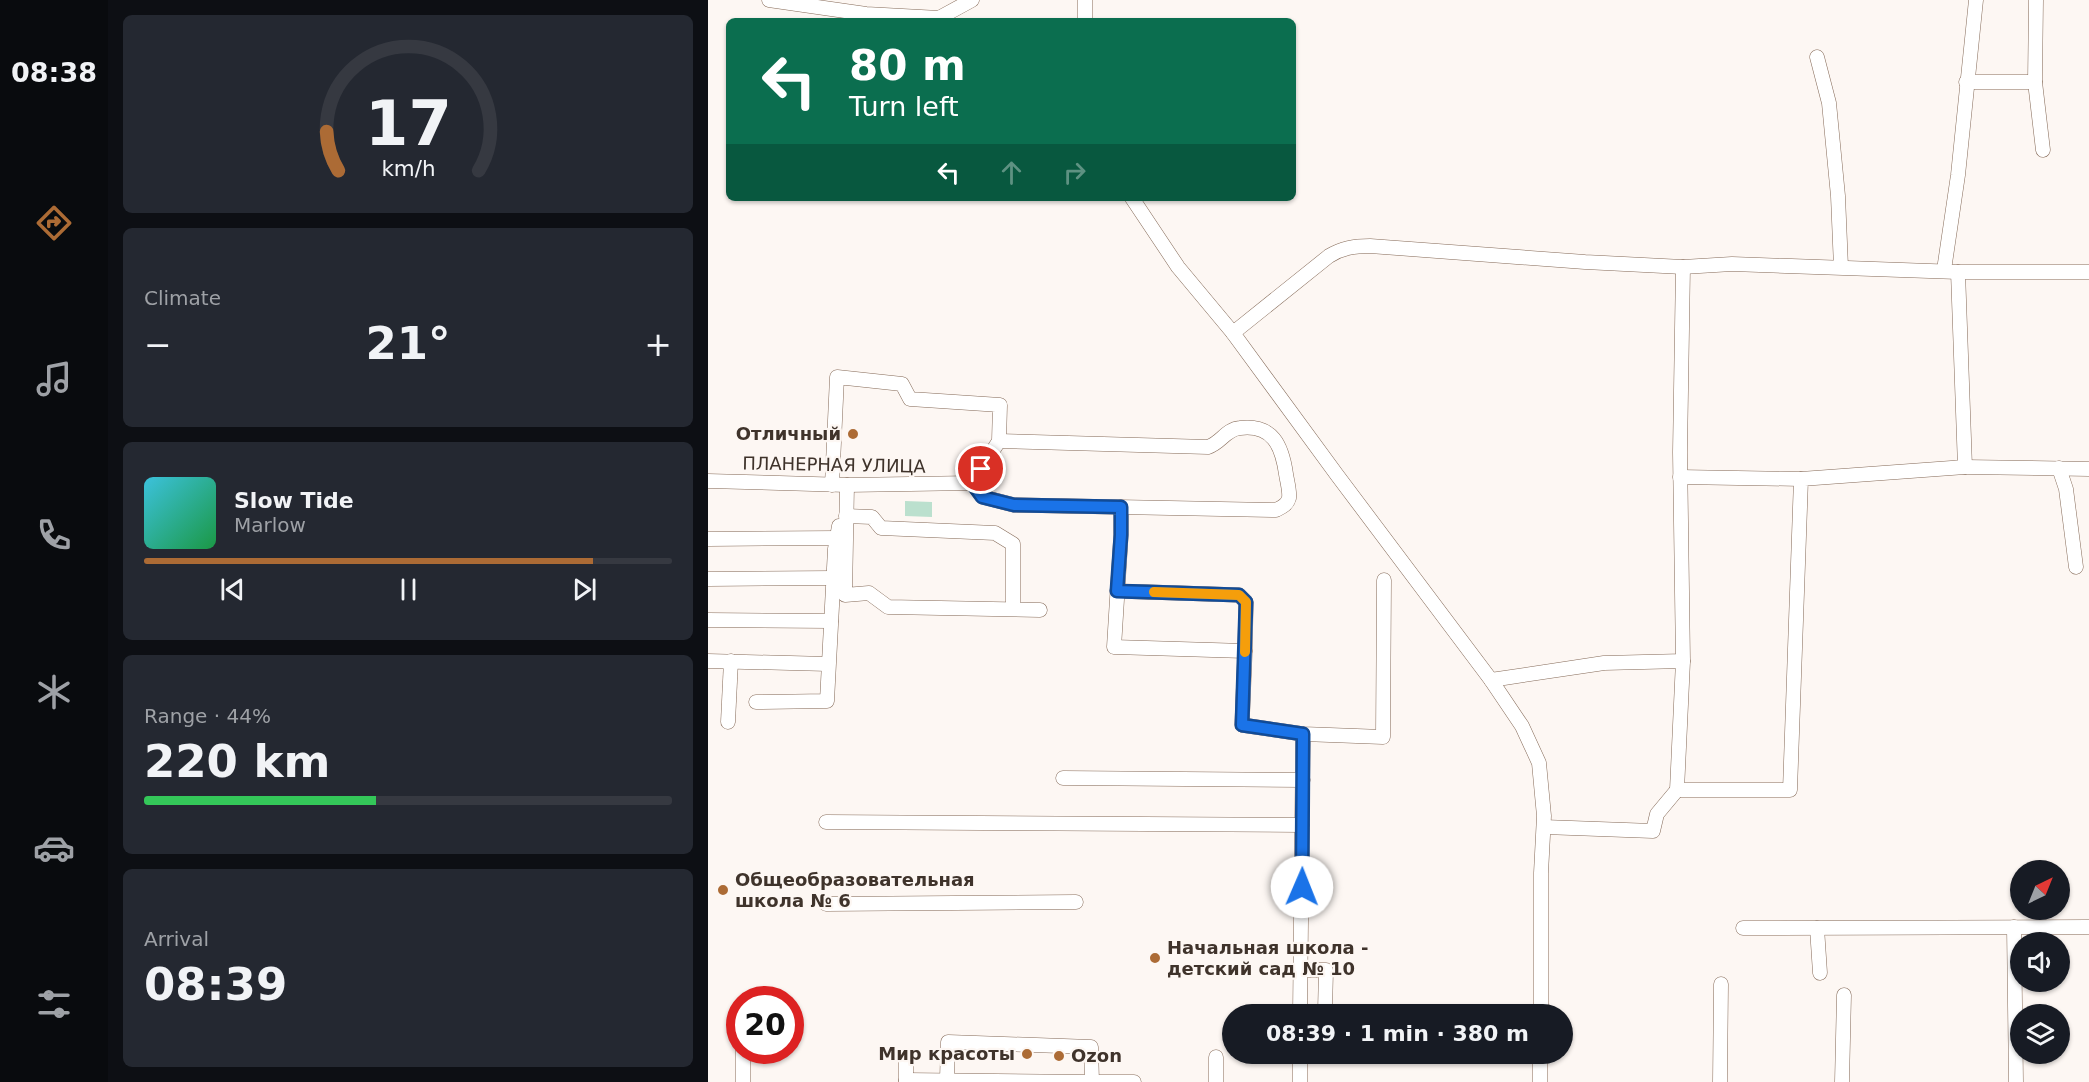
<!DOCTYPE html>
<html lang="en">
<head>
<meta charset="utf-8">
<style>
  :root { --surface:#171b24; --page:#242831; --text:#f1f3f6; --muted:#9ea1a6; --line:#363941; --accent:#ac6b35 }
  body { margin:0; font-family:"DejaVu Sans",sans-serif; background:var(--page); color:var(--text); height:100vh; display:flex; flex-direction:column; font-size:22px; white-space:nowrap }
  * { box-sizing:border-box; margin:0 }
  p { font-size:20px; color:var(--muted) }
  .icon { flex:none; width:33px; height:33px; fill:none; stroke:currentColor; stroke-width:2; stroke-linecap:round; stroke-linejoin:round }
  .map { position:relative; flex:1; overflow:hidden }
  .sheet { display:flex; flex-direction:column; gap:15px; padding:15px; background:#0d0f14; width:600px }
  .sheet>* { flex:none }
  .guide { position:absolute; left:18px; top:18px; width:570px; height:183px; border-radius:9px; box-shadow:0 2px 4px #0004; background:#0b6e4f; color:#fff; overflow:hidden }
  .needle { width:39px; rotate:43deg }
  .tools { position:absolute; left:1302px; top:860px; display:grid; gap:12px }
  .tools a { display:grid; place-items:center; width:60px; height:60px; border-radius:50%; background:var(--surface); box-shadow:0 2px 4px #0004; font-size:30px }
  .speed { position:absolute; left:18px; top:986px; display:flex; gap:12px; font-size:30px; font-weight:700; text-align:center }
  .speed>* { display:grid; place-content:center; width:78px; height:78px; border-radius:50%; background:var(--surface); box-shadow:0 2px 4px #0004; line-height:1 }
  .speed .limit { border:9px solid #d22; background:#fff; color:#111 }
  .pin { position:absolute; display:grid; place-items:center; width:51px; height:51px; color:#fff; margin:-26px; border:3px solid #fff; border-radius:50%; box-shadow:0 2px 6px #0007 }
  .me { position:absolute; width:66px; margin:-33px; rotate:1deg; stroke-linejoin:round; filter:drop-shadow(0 0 4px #0008) }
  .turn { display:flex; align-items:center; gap:21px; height:126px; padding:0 24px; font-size:27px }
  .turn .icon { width:78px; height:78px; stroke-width:2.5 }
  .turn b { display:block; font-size:42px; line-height:51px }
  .lanes { display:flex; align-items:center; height:57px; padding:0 24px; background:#0003; justify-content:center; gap:30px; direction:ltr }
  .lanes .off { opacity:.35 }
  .big { font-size:45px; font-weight:800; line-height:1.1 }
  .sheet .card { flex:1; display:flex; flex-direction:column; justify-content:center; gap:9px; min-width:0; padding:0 21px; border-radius:9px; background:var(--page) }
  .sheet .dial { align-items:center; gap:0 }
  .dial svg { height:156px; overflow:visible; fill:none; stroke:var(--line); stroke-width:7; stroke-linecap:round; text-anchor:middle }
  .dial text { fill:var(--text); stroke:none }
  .song { display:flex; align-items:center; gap:18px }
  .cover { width:72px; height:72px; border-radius:9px; background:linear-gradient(135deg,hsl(190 70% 55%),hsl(140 70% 35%)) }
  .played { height:6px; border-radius:3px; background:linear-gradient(90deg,var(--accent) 85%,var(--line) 85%) }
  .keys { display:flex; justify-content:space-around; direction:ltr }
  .heat { display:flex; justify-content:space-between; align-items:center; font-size:33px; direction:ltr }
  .charge { height:9px; border-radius:4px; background:linear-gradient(90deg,#34c759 44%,var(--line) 0) }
  .trip { position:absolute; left:514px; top:1004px; width:351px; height:60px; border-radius:30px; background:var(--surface); box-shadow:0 2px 4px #0004; font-weight:800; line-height:60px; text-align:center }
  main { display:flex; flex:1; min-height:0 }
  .tabs { display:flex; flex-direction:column; width:108px; justify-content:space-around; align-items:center; background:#090b0e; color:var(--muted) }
  .tabs .icon { width:42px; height:42px }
  .tabs .on { color:var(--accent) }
  .tabs b { font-size:27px; color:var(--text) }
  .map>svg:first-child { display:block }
  .green { fill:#bbe0ce }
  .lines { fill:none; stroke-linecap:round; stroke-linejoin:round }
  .minor-casing { stroke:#856a58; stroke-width:15 }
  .minor { stroke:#fff; stroke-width:14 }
  .route-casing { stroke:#114b97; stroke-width:15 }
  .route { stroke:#1a73e8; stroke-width:10 }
  .slow { stroke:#f59e0b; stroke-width:10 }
  .poi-dot { fill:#ac6b35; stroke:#fdf7f3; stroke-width:2 }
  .labels { text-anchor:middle; stroke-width:4.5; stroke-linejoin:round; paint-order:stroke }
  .poi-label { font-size:18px; font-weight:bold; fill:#3f332b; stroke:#fdf7f3; text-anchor:start }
  .street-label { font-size:18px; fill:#3f332b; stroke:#fdf7f3 }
</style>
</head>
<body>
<main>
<nav class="tabs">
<b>08:38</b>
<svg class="icon on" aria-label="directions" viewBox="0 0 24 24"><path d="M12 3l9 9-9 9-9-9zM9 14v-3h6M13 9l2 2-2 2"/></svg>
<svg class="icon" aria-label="music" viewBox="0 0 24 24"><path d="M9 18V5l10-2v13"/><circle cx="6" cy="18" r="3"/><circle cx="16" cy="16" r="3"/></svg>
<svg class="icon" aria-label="phone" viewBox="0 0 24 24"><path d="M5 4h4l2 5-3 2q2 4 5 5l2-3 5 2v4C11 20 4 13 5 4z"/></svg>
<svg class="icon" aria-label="climate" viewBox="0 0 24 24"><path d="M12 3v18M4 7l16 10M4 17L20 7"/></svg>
<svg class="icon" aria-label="car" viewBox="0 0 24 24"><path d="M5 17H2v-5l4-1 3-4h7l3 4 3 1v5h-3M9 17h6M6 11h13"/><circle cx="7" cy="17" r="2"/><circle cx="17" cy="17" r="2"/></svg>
<svg class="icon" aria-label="filters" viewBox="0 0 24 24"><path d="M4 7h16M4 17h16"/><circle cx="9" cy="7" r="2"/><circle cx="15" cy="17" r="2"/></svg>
</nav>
<section class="sheet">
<div class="card dial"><svg viewBox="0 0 100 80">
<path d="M14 69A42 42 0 1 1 86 69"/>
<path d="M14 69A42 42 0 0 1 8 49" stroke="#ac6b35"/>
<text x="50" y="56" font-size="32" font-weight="700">17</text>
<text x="50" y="72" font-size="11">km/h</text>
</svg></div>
<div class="card"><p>Climate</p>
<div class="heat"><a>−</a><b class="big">21°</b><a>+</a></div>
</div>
<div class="card">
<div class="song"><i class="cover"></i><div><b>Slow Tide</b><p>Marlow</p></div></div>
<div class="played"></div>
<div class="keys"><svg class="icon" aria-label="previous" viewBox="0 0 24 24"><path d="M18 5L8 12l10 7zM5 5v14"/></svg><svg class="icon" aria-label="pause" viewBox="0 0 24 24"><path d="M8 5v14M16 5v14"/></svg><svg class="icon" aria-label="next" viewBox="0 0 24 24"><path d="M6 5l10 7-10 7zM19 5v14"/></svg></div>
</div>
<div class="card"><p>Range · 44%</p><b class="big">220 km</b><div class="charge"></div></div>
<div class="card"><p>Arrival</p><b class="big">08:39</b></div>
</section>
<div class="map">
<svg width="1381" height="1082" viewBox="0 0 1381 1082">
  <rect width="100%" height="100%" fill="#fdf7f3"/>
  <polygon class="green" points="197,501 224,502 224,517 197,516"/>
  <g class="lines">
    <g class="minor-casing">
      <g id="minor">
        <polyline points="61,0 158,14 231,18 264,0"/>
        <polyline points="377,21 377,0"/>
        <polyline points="1109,57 1121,103 1130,196 1133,267"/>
        <polyline points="1258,82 1327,82 1328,0"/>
        <polyline points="1327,82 1335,150"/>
        <polyline points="424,198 470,267 525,333"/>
        <polyline points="1236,270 1250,175 1268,0"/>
        <polyline points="1257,467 1381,469"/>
        <polyline points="1351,468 1358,489 1368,567"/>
        <polyline points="972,477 1093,479"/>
        <path d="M0,481L139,485L264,483L275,497L306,505L568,510C574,507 579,505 581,498C582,491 579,481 578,474C574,446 565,424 532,428C518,429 513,443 500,447L291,441"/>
        <polyline points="124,485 129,377 194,384 202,399 292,405 291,441 264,483"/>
        <polyline points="139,485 137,595 161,593 180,607 332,610"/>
        <polyline points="413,507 413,535 406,647 537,651 534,725 595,734 675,737 676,580"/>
        <polyline points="138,516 164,517 173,528 287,533 305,544 305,608"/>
        <polyline points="0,539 130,538"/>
        <polyline points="0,579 126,578"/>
        <polyline points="409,591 531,595 538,602 537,651"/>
        <polyline points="0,620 123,621"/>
        <polyline points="0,661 120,664"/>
        <polyline points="975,661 969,790 1082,790 1093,479 1257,467 1250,272"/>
        <polyline points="783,680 896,663 975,661 972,452 975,267"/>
        <polyline points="48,702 119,701 127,549 131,526"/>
        <polyline points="20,722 23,661"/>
        <polyline points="355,778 595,780"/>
        <polyline points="118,822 594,825"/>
        <polyline points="836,827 945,831 949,814 969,790"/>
        <polyline points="118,904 368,902"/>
        <polyline points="1306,927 1308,1082"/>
        <polyline points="1035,928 1381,927"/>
        <polyline points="1109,928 1112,973"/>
        <polyline points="592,1012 617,1011 618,970 593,970"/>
        <polyline points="592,1014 595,734"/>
        <path d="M833,1014V873L836,816L831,763L814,726L783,680L629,475L525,333L621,256C634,248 646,246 662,246L877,262L975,267L1024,264L1250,272H1381"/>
        <polyline points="35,1050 35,1082"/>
        <polyline points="198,1080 384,1082"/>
        <polyline points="239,1080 240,1042 383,1047 384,1082 426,1082"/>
        <polyline points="198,1082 198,1056"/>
        <polyline points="508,1082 508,1057"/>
        <polyline points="592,1082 592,1053"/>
        <polyline points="832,1082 832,1053"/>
        <polyline points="1012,1082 1013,984"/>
        <polyline points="1134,1082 1136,995"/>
      </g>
    </g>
    <use href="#minor" class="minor"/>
  </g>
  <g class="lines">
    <g class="route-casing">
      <polyline id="route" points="273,469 264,483 274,497 306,505 413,507 413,535 409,591 531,595 538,602 534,725 595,734 594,887"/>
    </g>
    <use href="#route" class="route"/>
    <polyline class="slow" points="446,592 531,595 538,602 537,652"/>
  </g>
  <g class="poi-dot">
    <circle cx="145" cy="434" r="6"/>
    <circle cx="15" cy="890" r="6"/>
    <circle cx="447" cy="958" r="6"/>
    <circle cx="319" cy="1054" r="6"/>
    <circle cx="351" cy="1056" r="6"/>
  </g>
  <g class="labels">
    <g class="poi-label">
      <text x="133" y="440" text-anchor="end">Отличный</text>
      <text x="27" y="886">Общеобразовательная<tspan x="27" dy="21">школа № 6</tspan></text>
      <text x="459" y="954">Начальная школа -<tspan x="459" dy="21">детский сад № 10</tspan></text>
      <text x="307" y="1060" text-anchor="end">Мир красоты</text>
      <text x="363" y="1062">Ozon</text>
    </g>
    <g class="street-label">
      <text transform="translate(126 465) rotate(1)" y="6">ПЛАНЕРНАЯ УЛИЦА</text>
    </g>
  </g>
</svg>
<div class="tools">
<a><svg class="needle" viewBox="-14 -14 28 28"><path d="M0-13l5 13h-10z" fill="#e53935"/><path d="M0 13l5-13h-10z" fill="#9ea1a6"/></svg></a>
<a><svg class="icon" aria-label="sound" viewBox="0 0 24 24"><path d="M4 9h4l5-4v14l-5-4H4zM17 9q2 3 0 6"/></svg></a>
<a><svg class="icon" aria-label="layers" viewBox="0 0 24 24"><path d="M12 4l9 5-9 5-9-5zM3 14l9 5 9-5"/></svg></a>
</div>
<div class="speed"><div class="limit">20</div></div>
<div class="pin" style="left:273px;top:469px;background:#d93025"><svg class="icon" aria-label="arrive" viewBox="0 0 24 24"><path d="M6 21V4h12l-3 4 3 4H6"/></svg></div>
<svg class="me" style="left:594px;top:887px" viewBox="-20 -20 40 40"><circle r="19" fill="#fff"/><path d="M0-13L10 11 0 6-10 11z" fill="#1a73e8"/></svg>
<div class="trip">08:39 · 1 min · 380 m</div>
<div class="guide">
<div class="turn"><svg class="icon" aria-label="left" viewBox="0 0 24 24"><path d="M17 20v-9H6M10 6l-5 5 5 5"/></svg><div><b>80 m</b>Turn left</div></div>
<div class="lanes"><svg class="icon" aria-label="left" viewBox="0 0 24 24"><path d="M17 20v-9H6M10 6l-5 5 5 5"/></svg><svg class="icon off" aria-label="ahead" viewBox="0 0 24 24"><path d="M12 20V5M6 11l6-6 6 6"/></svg><svg class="icon off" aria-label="right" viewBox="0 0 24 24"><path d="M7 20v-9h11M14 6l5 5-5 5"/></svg></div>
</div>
</div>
</main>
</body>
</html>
